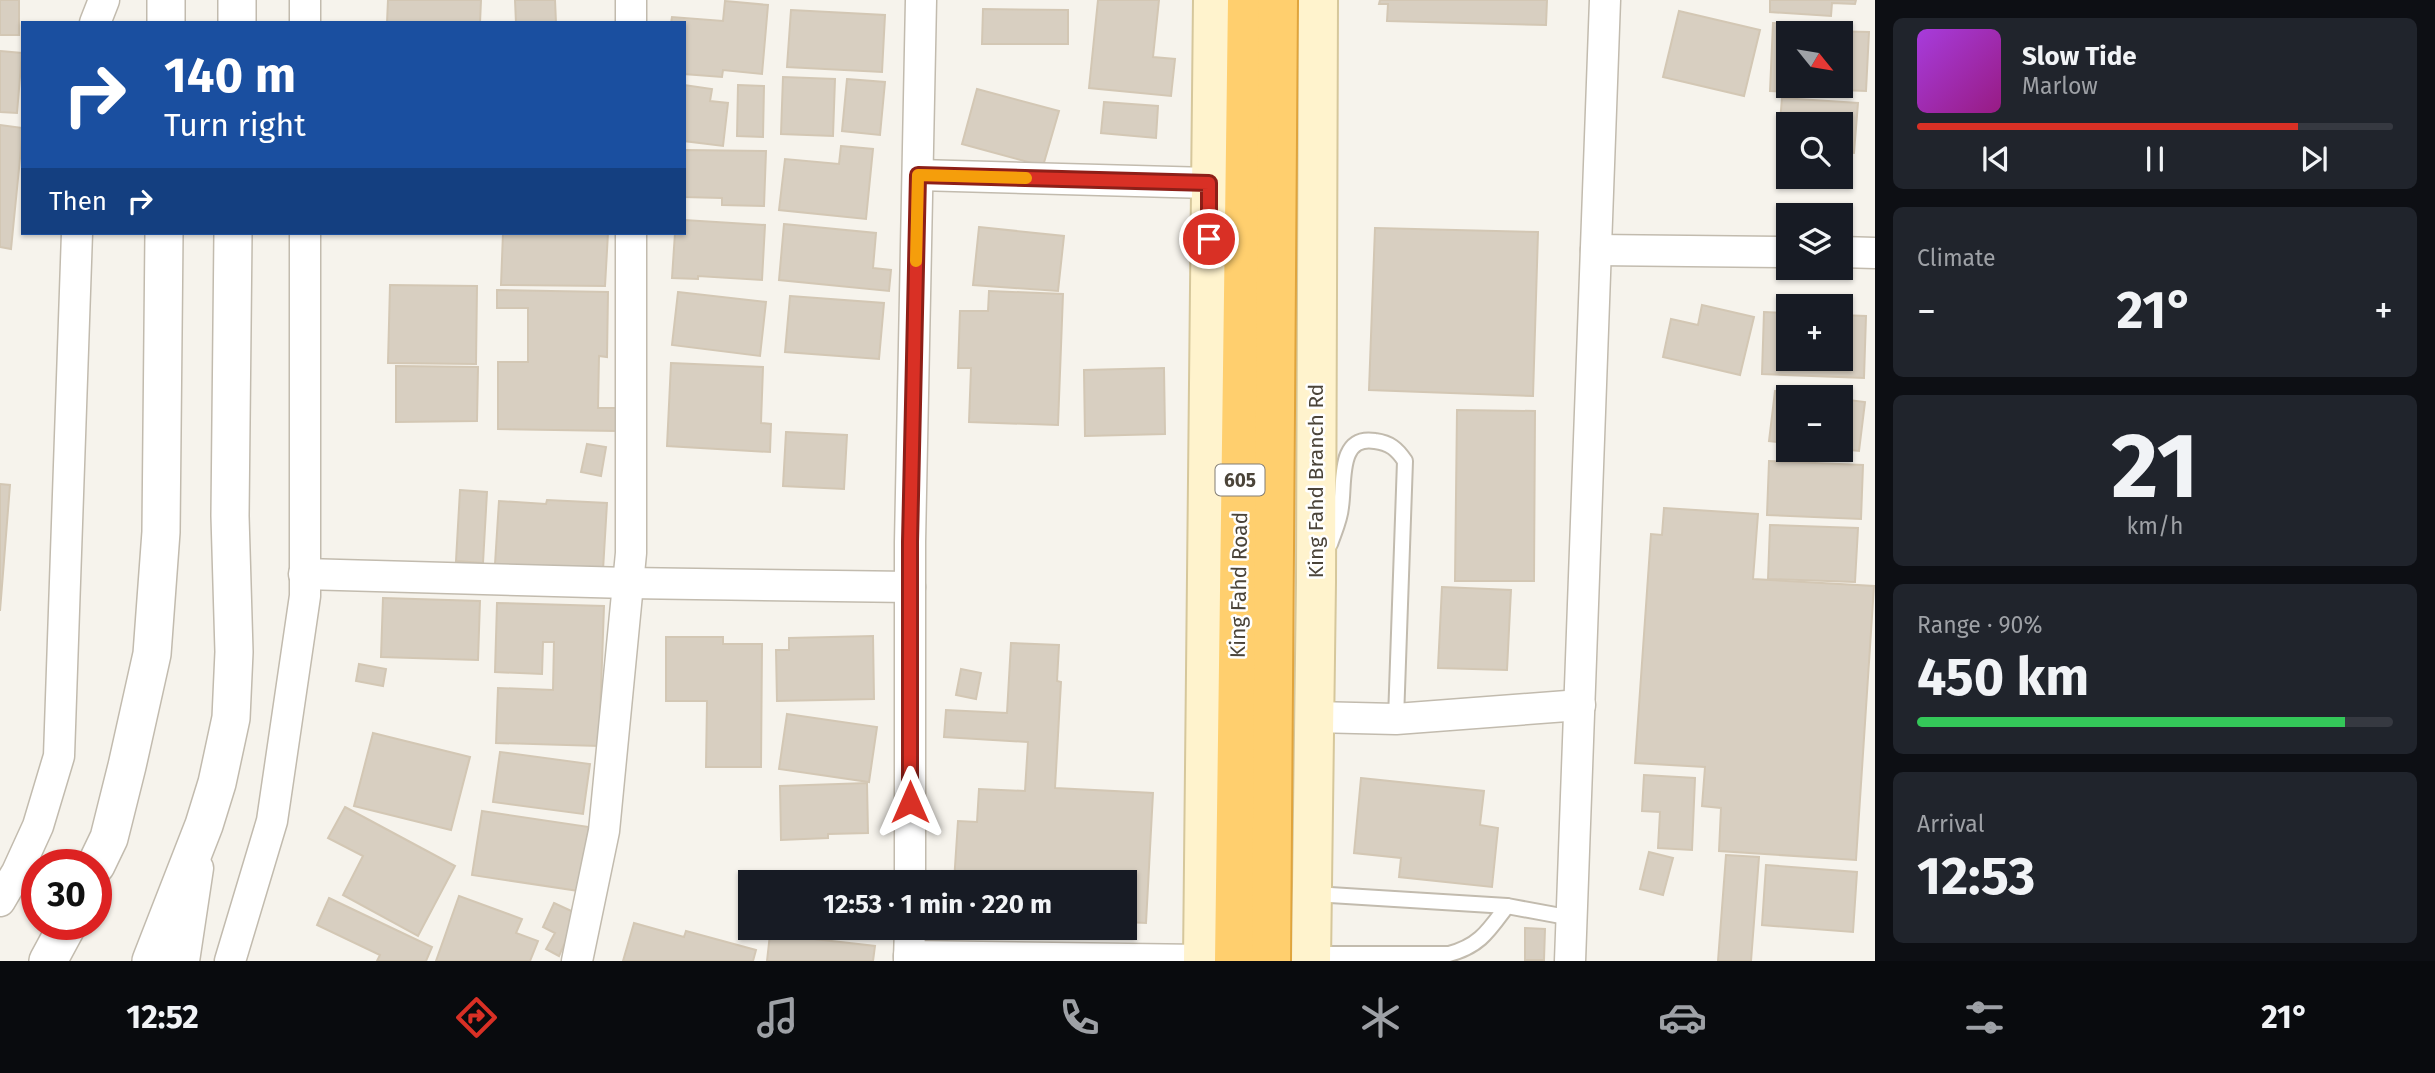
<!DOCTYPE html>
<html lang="en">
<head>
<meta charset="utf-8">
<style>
  :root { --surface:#171b24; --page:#20242c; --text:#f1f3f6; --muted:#9ea1a6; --line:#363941; --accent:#d93025 }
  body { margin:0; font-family:"Fira Sans",sans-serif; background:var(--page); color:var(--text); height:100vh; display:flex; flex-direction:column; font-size:26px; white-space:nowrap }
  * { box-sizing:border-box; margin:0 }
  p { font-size:23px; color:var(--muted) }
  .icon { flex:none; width:38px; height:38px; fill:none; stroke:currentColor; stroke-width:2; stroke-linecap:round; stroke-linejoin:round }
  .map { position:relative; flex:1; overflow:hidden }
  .drawer { display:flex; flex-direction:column; gap:18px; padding:18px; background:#0d0f14; width:560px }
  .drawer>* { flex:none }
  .banner { position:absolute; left:21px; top:21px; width:665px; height:214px; border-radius:0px; box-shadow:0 2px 5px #0004; background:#1a4fa0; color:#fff; overflow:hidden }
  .needle { width:46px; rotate:120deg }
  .tools { position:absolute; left:1776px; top:21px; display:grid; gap:14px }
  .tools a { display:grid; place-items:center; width:77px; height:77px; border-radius:0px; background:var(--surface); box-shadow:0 2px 5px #0004; font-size:35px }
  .speed { position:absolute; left:21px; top:849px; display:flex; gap:14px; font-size:35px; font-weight:700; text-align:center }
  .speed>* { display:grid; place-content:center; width:91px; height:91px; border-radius:50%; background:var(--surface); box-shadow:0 2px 5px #0004; line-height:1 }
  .speed .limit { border:10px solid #d22; background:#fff; color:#111 }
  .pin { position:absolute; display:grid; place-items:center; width:60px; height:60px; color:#fff; margin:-30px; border:4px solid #fff; border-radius:50%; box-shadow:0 2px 7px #0007 }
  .me { position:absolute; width:77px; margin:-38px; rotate:0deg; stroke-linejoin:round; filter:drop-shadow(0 0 5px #0008) }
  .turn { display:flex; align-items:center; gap:24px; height:147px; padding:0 28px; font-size:32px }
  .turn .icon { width:91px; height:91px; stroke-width:2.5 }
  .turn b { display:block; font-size:49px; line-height:60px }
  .then { display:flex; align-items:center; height:66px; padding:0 28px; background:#0003; gap:14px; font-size:26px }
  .big { font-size:52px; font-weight:700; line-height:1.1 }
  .drawer .card { flex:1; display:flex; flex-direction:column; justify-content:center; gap:10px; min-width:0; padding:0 24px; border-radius:10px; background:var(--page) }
  .drawer .dial { align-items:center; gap:0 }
  .dial b { font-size:91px; line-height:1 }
  .song { display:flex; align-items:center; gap:21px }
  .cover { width:84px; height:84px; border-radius:10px; background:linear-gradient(135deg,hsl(280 70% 55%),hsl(310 70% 35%)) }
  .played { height:7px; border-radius:4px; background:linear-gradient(90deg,var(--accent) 80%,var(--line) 80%) }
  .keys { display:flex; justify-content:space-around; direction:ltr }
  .heat { display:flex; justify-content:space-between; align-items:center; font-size:38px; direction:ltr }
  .charge { height:10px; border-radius:5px; background:linear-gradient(90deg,#34c759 90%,var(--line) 0) }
  .trip { position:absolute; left:738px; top:870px; width:399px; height:70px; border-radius:0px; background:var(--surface); box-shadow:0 2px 5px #0004; font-weight:700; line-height:70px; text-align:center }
  .tab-bar { display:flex; height:112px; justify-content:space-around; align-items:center; background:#090b0e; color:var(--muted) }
  .tab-bar .icon { width:49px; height:49px }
  .tab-bar .current { color:var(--accent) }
  .tab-bar b { font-size:32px; color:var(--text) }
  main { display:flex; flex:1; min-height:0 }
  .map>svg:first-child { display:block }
  .building { fill:#d8cfc1; stroke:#d3c7b4; stroke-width:2; fill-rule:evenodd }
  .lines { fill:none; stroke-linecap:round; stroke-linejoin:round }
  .service-casing { stroke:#c2bbae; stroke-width:18 }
  .minor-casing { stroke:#c2bbae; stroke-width:33 }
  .tertiary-casing { stroke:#c2bbae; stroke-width:40 }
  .secondary-casing { stroke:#d6c79b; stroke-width:42 }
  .motorway-casing { stroke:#e0a43c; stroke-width:42 }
  .service { stroke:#fff; stroke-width:14 }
  .minor { stroke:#fff; stroke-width:30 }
  .tertiary { stroke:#fff; stroke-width:37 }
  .secondary { stroke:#fff3cd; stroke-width:38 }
  .motorway { stroke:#ffcf6e; stroke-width:38 }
  .route-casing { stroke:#8d1f18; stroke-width:18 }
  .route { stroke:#d93025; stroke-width:12 }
  .slow { stroke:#f59e0b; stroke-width:12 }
  .labels { text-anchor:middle; stroke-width:5; stroke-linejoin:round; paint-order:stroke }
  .shield { fill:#fff; stroke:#817c74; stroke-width:2 }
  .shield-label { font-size:19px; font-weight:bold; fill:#4b4439 }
  .street-label { font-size:21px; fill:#4b4439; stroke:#fff }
</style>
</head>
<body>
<main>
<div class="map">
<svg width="1875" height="961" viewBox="0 0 1875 961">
  <rect width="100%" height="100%" fill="#f6f3ec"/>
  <g class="building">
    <rect x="0" y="0" width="19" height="35"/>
    <polygon points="388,0 481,0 480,23 387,23"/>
    <polygon points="515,0 555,0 556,23 516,23"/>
    <polygon points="1098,0 1159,0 1153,57 1175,59 1171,96 1089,88"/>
    <polygon points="1380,0 1547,0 1546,25 1387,21 1388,4 1379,4"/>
    <polygon points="1770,0 1856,0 1855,4 1832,3 1831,16 1770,12"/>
    <polygon points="725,1 768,5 762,74 723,70 722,77 684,74 684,23 671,23 672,17 723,21"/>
    <polygon points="983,9 1068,10 1068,44 982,44"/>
    <polygon points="791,10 885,15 882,72 787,67"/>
    <polygon points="1679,11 1760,30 1744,96 1663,77"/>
    <path d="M1773,23L1824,25V31L1869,32L1866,91L1814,89V93L1770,91ZM1788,33H1841V86H1788Z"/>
    <polygon points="0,51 22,53 17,113 0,112"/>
    <polygon points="783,77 835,79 833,136 781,134"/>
    <polygon points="847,79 885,82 880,135 842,131"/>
    <polygon points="684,85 712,89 710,101 728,103 723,146 684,141"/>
    <polygon points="738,85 764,86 763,137 737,136"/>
    <polygon points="977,89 1059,111 1043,166 962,144"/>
    <polygon points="1782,98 1858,103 1854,153 1841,152 1841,124 1788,124 1788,148 1778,147"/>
    <polygon points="1104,102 1158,106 1156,138 1101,133"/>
    <polygon points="0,125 23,128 11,249 0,247"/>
    <polygon points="841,146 873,149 866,219 779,210 785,159 839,164"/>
    <polygon points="684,150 766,151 764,206 722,205 722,198 684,197"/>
    <polygon points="684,220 765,225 762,280 698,276 698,279 672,278 675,233 684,233"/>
    <polygon points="784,224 876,233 873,268 891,270 889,291 779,280"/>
    <polygon points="979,227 1064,236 1058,291 973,285"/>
    <polygon points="1375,228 1538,232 1533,396 1369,390"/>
    <polygon points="503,233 608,233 605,286 501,285"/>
    <polygon points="390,285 477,286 476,364 388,363"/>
    <polygon points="497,290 608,292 607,357 599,356 598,408 616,408 616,431 498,429 498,362 528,362 528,308 497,308"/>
    <polygon points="989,291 1063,294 1058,425 969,422 971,368 958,368 960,311 988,311"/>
    <polygon points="678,292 766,302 760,356 672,345"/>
    <polygon points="790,296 884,303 879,359 785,352"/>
    <polygon points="1702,305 1754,317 1740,375 1663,357 1671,319 1698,325"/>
    <polygon points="1764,312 1788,313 1788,359 1841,359 1841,315 1866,316 1864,378 1762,374"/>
    <polygon points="671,363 763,367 761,423 771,424 770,452 667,446"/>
    <polygon points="396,366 478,367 477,421 396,422"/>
    <polygon points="1164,368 1165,434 1085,436 1084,370"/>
    <polygon points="1775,391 1828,397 1788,397 1788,443 1769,441"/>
    <polygon points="1841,399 1865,402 1859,451 1841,449"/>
    <polygon points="1457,410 1535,411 1534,581 1455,581"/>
    <polygon points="786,432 847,435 844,489 783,486"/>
    <polygon points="587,444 606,447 601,476 581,472"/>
    <polygon points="1769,461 1863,465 1861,519 1767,515"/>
    <polygon points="0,484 10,485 0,611"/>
    <polygon points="460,490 487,492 483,563 456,561"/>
    <polygon points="547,500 607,503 603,570 495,564 499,501 546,504"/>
    <polygon points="1664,508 1758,514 1753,579 1874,586 1856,860 1719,851 1721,808 1702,806 1705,767 1635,763 1651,534 1662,535"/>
    <polygon points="1770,525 1858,528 1855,582 1768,579"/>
    <polygon points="1442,587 1511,590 1507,670 1438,668"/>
    <polygon points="383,598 480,601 478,660 381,657"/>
    <polygon points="497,603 604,606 599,746 496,743 498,688 553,690 554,642 543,642 542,674 495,672"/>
    <polygon points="873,636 874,699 777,701 776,650 789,650 789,638"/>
    <polygon points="666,637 723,637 723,644 762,644 761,767 706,767 707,701 666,701"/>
    <polygon points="1011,643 1059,645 1057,681 1061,682 1055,788 1153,793 1146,923 1125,922 1125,882 954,882 958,821 977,822 979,789 1025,791 1028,742 944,737 946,710 1007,713"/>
    <polygon points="359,664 386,669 383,686 356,681"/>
    <polygon points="961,669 981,673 976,699 956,695"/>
    <polygon points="787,714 877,727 869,782 779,769"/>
    <polygon points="373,733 470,757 451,830 354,806"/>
    <polygon points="500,752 590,764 583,814 493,802"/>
    <polygon points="1644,775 1695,778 1692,850 1658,848 1660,812 1642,811"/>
    <polygon points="1361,778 1484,791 1480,825 1498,828 1492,887 1399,877 1401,858 1354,853"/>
    <polygon points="867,783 868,833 828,834 828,838 781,840 780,786"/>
    <polygon points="345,807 455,866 418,936 343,895 363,856 328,838"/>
    <polygon points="482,811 589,827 579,891 472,875"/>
    <polygon points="1649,852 1673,858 1663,895 1640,889"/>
    <polygon points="1726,855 1759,857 1751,961 1718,961"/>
    <polygon points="1766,865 1857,872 1853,932 1762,925"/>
    <polygon points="459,896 522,919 516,933 538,941 530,961 436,961"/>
    <polygon points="329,898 432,947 426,961 377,961 380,955 317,925"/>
    <polygon points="554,903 578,914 559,956 546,949 555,933 543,927"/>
    <polygon points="634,923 684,937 686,931 756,950 753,961 623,961"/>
    <polygon points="1525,928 1545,929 1544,960 1525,960"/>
    <polygon points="770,934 875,946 873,961 767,961"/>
  </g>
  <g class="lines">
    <g class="service-casing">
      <g id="service">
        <path d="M1330,544C1334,532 1340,520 1341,507C1345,483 1337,435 1375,441C1390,443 1397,449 1405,461L1396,719"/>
        <polyline points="1314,894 1507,906 1572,918"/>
        <path d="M1312,954H1449C1480,946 1489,930 1507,906"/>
      </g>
    </g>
    <g class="minor-casing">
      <g id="minor">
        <polyline points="631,0 631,23"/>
        <polyline points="95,23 104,0"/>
        <polyline points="305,23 305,0"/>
        <polyline points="918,175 1209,183"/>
        <polyline points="1596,250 1788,252"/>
        <polyline points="1841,252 1875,253"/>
        <polyline points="304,574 628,583 910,587"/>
        <polyline points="1314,717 1396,719 1580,705"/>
        <polyline points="910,882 910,542 921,0"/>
        <polyline points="0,901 17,872 38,826 59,756 77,233"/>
        <polyline points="909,956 1203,960"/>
        <polyline points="184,961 198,868"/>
        <polyline points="230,961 272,821 305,596 305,233"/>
        <polyline points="577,961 604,831 631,553 631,233"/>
        <polyline points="909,961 910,928"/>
        <polyline points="1570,961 1605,0"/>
      </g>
    </g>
    <g class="tertiary-casing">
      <g id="tertiary">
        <polyline points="166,23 166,0"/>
        <polyline points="237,23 237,0"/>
        <polyline points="96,865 109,838 127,766 152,654 161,532 164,233"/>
        <polyline points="48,961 68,924"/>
        <polyline points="151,961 204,825 217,783 231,718 234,652 230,516 233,233"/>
      </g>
    </g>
    <g class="secondary-casing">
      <g id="secondary">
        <polyline points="1203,961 1213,0"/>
        <polyline points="1311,961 1316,582 1318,0"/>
      </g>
    </g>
    <g class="motorway-casing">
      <g id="motorway">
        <polyline points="1234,961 1247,0"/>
        <polyline points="1271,961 1278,0"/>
      </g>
    </g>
    <use href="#service" class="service"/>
    <use href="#minor" class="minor"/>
    <use href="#tertiary" class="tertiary"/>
    <use href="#secondary" class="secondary"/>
    <use href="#motorway" class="motorway"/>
  </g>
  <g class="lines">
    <g class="route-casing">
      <polyline id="route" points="910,802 910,542 918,175 1209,183 1209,239"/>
    </g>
    <use href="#route" class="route"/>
    <polyline class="slow" points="916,261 918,175 1026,178"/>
  </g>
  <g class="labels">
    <rect class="shield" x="1215.5" y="464.5" width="49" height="31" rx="5"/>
    <g class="shield-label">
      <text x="1240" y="487">605</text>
    </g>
    <g class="street-label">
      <text transform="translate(1316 481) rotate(-90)" y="7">King Fahd Branch Rd</text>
      <text transform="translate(1239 585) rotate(-89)" y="7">King Fahd Road</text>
    </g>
  </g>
</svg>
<div class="tools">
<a><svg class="needle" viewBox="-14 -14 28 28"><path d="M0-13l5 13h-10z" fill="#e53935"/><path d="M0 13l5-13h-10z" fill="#9ea1a6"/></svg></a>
<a><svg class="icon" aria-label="search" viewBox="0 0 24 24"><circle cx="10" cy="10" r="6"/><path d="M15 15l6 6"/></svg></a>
<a><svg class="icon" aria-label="layers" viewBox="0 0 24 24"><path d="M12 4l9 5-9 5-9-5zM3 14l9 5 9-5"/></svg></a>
<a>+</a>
<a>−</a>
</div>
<div class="speed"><div class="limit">30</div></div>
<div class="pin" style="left:1209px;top:239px;background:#d93025"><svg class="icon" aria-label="arrive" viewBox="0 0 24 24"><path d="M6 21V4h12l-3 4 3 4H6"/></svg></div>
<svg class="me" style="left:910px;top:802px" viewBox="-20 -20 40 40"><path d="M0-17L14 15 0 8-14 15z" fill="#d93025" stroke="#fff" stroke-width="4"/></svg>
<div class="trip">12:53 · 1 min · 220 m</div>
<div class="banner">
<div class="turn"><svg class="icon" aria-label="right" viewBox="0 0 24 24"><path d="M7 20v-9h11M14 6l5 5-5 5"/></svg><div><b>140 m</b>Turn right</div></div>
<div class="then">Then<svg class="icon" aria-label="right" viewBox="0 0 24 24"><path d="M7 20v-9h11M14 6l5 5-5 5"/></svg></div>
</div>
</div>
<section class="drawer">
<div class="card">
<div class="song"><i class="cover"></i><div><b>Slow Tide</b><p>Marlow</p></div></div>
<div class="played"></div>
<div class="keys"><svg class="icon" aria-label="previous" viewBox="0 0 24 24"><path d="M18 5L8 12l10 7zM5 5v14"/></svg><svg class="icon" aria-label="pause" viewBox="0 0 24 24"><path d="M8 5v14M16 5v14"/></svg><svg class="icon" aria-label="next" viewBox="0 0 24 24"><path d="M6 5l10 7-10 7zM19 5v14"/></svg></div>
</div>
<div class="card"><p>Climate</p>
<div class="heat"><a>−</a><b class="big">21°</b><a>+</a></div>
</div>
<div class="card dial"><b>21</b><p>km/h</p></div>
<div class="card"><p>Range · 90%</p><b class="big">450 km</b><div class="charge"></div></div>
<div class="card"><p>Arrival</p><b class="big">12:53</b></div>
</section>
</main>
<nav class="tab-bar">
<b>12:52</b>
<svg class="icon current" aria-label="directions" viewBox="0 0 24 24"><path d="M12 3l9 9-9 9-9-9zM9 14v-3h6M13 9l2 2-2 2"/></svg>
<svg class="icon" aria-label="music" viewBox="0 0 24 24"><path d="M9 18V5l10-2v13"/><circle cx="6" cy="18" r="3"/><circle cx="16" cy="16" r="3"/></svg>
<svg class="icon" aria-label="phone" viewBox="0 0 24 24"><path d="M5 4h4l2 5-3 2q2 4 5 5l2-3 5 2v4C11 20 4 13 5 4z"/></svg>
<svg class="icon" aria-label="climate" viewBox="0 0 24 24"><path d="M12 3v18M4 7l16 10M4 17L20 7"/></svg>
<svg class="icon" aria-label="car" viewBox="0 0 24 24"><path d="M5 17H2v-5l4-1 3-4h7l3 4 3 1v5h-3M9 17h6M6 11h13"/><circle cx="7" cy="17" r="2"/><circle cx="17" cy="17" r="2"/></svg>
<svg class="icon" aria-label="filters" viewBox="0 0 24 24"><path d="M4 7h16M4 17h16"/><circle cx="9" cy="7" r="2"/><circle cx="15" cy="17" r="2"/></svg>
<b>21°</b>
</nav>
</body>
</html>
